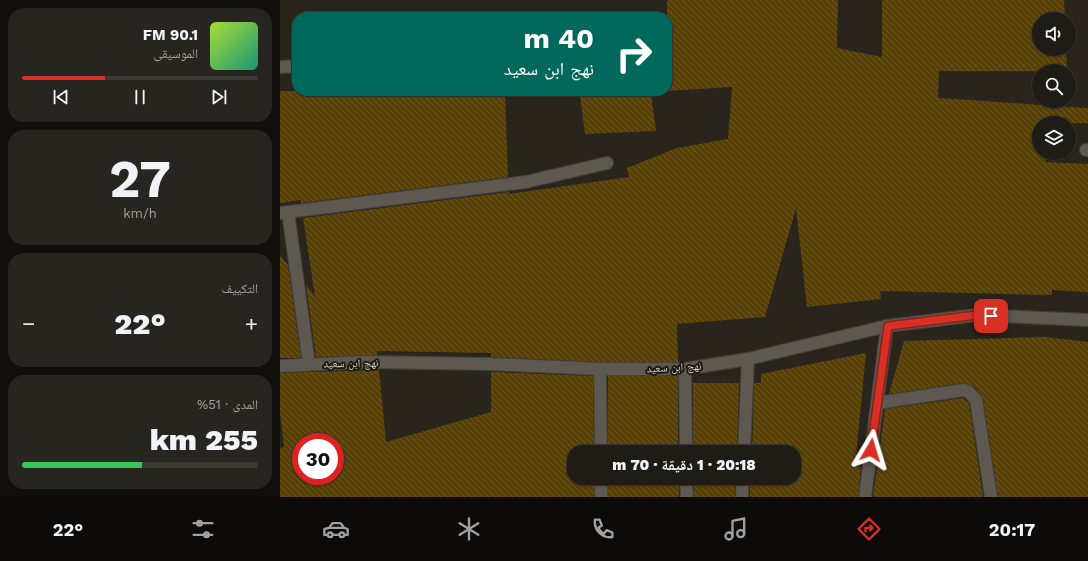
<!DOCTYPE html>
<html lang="ar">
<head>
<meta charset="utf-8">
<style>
  :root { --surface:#1f1c16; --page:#27251f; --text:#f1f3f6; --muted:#a1a1a1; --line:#3c3a35; --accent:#d93025 }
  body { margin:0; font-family:"Work Sans","Noto Naskh Arabic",sans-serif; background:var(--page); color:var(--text); direction:rtl; height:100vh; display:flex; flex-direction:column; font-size:15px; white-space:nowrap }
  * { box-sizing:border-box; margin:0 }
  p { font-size:13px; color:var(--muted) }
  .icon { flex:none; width:22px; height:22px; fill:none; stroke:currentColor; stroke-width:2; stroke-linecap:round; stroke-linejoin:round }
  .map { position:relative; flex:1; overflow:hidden; direction:ltr }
  .drawer { display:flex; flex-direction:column; gap:8px; padding:8px; background:#110f0c; width:280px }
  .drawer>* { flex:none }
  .hud { position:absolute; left:12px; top:12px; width:380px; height:84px; border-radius:16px; box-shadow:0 1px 3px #0004,0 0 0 1px var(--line); direction:rtl; background:#00695c; color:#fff; overflow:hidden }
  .tools { position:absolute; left:752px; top:12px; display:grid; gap:8px }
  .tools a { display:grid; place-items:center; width:44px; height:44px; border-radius:50%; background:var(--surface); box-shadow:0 1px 3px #0004,0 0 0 1px var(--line); font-size:20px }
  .speed { position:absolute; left:12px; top:433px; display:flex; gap:8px; font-size:20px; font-weight:700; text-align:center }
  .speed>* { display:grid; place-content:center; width:52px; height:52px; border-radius:50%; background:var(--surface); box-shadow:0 1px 3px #0004,0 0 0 1px var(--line); line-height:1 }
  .speed .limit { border:6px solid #d22; background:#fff; color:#111 }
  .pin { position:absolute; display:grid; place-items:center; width:34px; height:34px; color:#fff; margin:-17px; border-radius:8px; box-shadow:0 2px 6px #0006 }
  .me { position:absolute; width:44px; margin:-22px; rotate:7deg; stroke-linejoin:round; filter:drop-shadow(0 0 3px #0008) }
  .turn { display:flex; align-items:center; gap:14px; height:84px; padding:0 12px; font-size:18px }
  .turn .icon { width:52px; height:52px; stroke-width:2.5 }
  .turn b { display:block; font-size:28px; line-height:34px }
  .big { font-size:30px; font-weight:800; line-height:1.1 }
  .drawer .widget { flex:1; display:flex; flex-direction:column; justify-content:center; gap:6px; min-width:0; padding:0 14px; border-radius:16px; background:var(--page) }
  .drawer .dial { align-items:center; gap:0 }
  .dial b { font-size:52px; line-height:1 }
  .song { display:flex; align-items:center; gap:12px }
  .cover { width:48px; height:48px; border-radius:6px; background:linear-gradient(135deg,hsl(80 70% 55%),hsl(160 70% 35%)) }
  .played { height:4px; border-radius:2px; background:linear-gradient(90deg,var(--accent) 35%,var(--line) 35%) }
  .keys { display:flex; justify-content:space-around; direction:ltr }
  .heat { display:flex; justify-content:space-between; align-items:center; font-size:22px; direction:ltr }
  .charge { height:6px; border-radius:3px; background:linear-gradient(90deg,#34c759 51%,var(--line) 0) }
  .trip { position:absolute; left:287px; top:445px; width:234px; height:40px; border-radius:16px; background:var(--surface); box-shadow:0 1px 3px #0004,0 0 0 1px var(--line); font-weight:800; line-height:40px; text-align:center; direction:rtl }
  .dock { display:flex; height:64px; justify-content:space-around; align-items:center; background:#0c0b09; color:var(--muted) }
  .dock .icon { width:28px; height:28px }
  .dock .current { color:var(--accent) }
  .dock b { font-size:18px; color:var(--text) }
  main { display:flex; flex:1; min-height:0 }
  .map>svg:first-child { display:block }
  .building { fill:url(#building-back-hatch); fill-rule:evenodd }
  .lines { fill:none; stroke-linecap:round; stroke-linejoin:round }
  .minor-casing { stroke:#44413a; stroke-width:14 }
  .minor { stroke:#5d5850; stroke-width:12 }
  .route-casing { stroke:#8d1f18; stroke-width:10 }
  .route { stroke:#d93025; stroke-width:7 }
  .labels { text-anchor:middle; stroke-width:4; stroke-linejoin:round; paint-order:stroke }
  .street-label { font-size:11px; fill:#d4d2cd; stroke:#1f1b14 }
</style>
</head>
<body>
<main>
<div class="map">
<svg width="808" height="497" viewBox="0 0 808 497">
  <defs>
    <pattern id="building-back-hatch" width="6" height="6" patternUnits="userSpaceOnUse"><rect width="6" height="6" fill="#584005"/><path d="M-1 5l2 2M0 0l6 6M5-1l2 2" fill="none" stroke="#6f5b28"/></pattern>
  </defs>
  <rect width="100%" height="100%" fill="#29251d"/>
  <g class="building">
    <polygon points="387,0 558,0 557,48 602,57 602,0 784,0 785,19 759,19 759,49 786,49 787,71 659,71 658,98 808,108 808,123 759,123 759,153 766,153 766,162 808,164 808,292 772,290 772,295 600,291 601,299 527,307 516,208 485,317 397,324 398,362 320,362 211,357 211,353 97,351 97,355 36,357 26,285 35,296 23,218 229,192 229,194 349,177 347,168 397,148 448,139 452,87 387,91"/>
    <polygon points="0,91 225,91 228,177 21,203 21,200 0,203"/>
    <polygon points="371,94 376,131 305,134 300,96"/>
    <polygon points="0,256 8,265 21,358 0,358"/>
    <polygon points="765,337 808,342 808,497 718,497 703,399 695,387 683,383 609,394 624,341"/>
    <polygon points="586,353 575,466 581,467 578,497 470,497 470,478 514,478 514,452 472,452 474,383 481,383 481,374"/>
    <path d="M99,370L106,442L211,412V372L313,376L314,452H294V478H314V497H0V448L4,447L0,412V373ZM21,442H55V476H21Z"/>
    <rect x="328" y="376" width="70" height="76"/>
    <polygon points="413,383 459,383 457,452 413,452"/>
    <polygon points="683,398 689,403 703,497 593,497 605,409"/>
    <rect x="328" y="478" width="71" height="19"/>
    <rect x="414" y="478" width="41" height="19"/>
  </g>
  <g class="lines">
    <g class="minor-casing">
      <g id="minor">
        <polyline points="0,67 17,66"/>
        <polyline points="806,150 808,150"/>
        <polyline points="8,212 29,364"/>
        <polyline points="0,213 246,182 327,163"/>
        <polyline points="0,366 86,362 210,364 320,369 405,369 468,359 607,326 697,315 808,320"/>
        <polyline points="320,369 321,452"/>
        <polyline points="405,369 406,452"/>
        <polyline points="597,403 684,390 689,392 696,400 711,497"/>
        <polyline points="464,452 468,359"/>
        <polyline points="321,478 321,497"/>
        <polyline points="406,478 407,497"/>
        <polyline points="462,497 463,478"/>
        <polyline points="585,497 607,326"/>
      </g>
    </g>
    <use href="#minor" class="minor"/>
  </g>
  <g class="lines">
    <g class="route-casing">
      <polyline id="route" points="591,450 608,326 697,315 711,316"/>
    </g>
    <use href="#route" class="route"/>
  </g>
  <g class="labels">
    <g class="street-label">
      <text transform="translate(71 363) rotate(-1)" y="4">نهج ابن سعيد</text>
      <text transform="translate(394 367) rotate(-3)" y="4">نهج ابن سعيد</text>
    </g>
  </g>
</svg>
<div class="tools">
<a><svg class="icon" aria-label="sound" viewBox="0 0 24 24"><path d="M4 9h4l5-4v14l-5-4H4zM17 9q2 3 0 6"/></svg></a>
<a><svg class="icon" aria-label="search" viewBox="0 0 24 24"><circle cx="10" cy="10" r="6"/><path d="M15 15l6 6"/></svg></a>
<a><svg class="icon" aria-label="layers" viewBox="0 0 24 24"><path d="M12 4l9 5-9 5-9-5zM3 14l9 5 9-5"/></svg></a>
</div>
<div class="speed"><div class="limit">30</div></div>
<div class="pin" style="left:711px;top:316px;background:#d93025"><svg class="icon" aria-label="arrive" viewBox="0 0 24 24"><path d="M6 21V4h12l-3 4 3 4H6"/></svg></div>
<svg class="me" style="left:591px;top:450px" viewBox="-20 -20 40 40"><path d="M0-17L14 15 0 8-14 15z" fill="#d93025" stroke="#fff" stroke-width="4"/></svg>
<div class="trip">20:18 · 1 دقيقة · 70 m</div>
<div class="hud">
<div class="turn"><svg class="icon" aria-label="right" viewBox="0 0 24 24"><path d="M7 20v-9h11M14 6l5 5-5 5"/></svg><div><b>40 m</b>نهج ابن سعيد</div></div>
</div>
</div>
<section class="drawer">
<div class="widget">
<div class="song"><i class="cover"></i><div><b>90.1 FM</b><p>الموسيقى</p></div></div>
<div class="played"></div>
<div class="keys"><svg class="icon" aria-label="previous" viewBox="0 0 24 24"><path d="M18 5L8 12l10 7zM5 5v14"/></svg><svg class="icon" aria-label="pause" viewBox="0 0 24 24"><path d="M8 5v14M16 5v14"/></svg><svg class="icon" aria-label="next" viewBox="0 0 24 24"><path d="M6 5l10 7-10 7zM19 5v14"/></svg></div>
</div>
<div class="widget dial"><b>27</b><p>km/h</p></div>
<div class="widget"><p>التكييف</p>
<div class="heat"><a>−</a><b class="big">22°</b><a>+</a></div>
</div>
<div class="widget"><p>المدى · 51%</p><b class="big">255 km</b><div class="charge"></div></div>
</section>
</main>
<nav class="dock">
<b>20:17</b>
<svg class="icon current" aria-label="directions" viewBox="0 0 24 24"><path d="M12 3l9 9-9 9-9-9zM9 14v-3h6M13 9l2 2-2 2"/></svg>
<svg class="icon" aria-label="music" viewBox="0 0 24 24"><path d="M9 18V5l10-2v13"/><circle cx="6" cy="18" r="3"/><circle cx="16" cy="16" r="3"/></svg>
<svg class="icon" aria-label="phone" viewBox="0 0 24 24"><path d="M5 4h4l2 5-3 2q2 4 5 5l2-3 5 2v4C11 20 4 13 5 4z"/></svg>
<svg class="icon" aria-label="climate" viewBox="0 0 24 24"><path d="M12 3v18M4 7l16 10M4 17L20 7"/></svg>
<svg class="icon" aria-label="car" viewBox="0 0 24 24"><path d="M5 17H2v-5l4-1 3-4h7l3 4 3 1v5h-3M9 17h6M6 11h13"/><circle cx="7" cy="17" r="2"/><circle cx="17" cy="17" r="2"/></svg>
<svg class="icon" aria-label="filters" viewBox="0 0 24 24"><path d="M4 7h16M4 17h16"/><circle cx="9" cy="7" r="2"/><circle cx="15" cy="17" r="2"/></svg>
<b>22°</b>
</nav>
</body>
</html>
